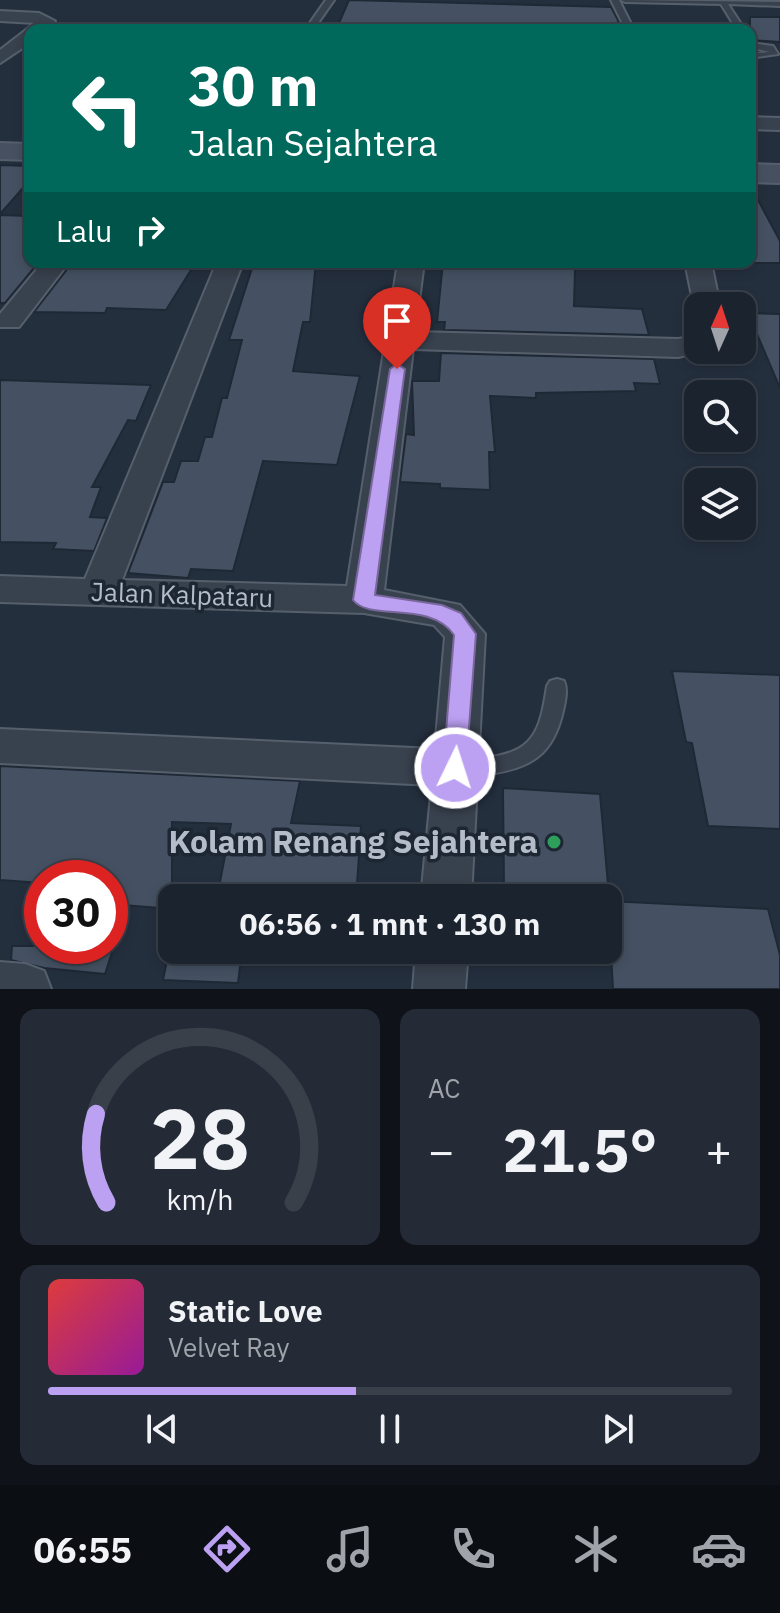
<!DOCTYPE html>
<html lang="id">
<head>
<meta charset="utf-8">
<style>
  :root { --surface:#1b232e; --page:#242b36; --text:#f1f3f6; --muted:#a0a4aa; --line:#39404a; --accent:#bca0f2 }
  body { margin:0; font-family:"IBM Plex Sans",sans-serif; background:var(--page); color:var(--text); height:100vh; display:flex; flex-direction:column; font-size:30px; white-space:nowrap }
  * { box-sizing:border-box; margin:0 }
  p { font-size:26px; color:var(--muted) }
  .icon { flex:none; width:44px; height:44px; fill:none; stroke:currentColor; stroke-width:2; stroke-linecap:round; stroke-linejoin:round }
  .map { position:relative; height:989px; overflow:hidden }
  .details { display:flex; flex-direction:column; gap:20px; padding:20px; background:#0f1319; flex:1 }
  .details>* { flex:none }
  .top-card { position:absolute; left:24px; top:24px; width:732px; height:244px; border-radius:16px; box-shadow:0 4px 12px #0003,0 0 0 2px var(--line); background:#00695c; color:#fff; overflow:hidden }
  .needle { width:52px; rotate:3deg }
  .fabs { position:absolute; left:684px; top:292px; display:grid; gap:16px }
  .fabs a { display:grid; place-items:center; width:72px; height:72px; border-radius:16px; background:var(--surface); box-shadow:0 4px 12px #0003,0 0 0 2px var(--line); font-size:40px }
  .speed { position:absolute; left:24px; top:860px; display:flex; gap:16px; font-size:40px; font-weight:700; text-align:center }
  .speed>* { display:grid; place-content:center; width:104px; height:104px; border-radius:50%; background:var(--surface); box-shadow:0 4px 12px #0003,0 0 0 2px var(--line); line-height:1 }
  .speed .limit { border:12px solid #d22; background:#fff; color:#111 }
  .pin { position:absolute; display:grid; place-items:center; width:68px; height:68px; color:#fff; margin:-82px -34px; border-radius:50% 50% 50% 0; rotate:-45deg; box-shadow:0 0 8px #0007 }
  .pin .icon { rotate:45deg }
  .me { position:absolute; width:88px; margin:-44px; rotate:4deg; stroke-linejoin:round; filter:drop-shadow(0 0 6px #0008) }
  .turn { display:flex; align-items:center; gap:28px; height:168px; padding:0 32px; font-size:36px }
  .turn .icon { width:104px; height:104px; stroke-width:2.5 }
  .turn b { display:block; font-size:56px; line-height:68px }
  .then { display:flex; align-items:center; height:76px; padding:0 32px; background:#0003; gap:16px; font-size:30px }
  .big { font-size:60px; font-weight:800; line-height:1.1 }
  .details .card { flex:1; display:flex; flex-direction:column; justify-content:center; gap:12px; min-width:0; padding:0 28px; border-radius:16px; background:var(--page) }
  .details .dial { align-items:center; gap:0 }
  .dial svg { height:208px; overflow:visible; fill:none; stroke:var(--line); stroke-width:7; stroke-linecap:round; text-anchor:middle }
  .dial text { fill:var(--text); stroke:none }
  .song { display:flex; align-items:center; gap:24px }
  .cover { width:96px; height:96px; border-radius:12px; background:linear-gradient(135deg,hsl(0 70% 55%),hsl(300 70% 35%)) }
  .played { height:8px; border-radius:4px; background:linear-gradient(90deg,var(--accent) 45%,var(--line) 45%) }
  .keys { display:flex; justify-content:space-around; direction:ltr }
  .heat { display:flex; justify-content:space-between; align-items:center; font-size:44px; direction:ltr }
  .details .tiles { flex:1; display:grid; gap:20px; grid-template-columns:1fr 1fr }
  .card:last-child { grid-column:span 2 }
  .trip { position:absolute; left:158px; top:884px; width:464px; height:80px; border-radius:16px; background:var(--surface); box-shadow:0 4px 12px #0003,0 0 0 2px var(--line); font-weight:800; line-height:80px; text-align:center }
  .dock { display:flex; height:128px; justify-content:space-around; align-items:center; background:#0b0e12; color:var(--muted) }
  .dock .icon { width:56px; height:56px }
  .dock .current { color:var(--accent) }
  .dock b { font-size:36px; color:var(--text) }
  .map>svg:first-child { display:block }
  .building { fill:#455162; stroke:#1f2835; stroke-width:2 }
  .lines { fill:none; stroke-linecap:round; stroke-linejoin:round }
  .lane-casing { stroke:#565f6c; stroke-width:4 }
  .street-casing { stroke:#565f6c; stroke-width:4 }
  .secondary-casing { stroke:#565f6c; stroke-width:4 }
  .lane { fill:#38414e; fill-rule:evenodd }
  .street { fill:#38414e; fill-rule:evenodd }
  .secondary { fill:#465061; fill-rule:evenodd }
  .route { fill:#bca0f2; stroke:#7a689d; stroke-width:2 }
  .leisure-dot { fill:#2e9e5b; stroke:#1d2633; stroke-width:3 }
  .labels { text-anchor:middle; stroke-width:7; stroke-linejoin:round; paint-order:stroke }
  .street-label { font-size:26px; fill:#b4bcc9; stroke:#1d2633 }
  .near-poi-label { font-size:32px; font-weight:bold; fill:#b4bcc9; stroke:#1d2633; text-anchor:end }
</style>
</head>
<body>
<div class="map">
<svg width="780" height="989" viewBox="0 0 780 989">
  <rect width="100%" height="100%" fill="#242f3e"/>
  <g class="building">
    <polygon points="349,0 611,7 618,20 617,30 336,30"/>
    <polygon points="750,17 780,17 780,42 750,40"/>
    <polygon points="0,165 30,166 30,180 0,214"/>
    <polygon points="750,185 780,241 780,263 750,263"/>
    <polygon points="0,215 30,216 30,262 39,262 5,303 0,303"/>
    <polygon points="196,262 166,310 107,308 105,313 34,312 72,263"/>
    <polygon points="254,262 316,262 310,322 303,322 293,371 360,376 337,465 263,461 233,571 191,569 188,578 128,573 163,482 174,482 181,461 198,461 205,437 212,437 222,398 227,398 242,340 229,340"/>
    <polygon points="443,262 489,262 489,267 575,269 574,306 642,309 649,335 444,330 445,322 437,322"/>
    <polygon points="748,313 780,314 780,388"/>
    <polygon points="441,353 654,359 660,384 634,383 636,391 536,393 536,398 490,396 495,452 489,452 490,490 440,488 440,484 400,482 406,434 414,435 412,381 439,381"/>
    <polygon points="0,380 151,385 136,421 128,420 92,487 101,487 90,517 107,518 94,551 53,549 56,543 0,542"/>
    <polygon points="672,671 780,675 780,829 708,826 692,743 686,742"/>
    <polygon points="0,766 300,781 291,823 361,826 357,884 346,883 344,898 217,898 231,824 172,822 172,909 110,904 110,878 42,878 42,883 0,880"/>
    <polygon points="503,788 600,794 609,896 504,890"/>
    <polygon points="608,901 768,909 780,955 780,989 613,989"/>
    <polygon points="12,946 114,946 105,974 44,968 11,960"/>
    <polygon points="169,950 242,950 238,983 163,980"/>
  </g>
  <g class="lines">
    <g class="lane-casing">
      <g id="lane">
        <polygon points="326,0 334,0 313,30 305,30"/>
        <polygon points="611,0 619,0 634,30 626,30"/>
        <polygon points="621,0 780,2 780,6 728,4 745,30 737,30 721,4 625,2"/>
        <polygon points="750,43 773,46 778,54 750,58 750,54 769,52 750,47"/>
        <path d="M557,679L564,681C568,690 565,702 563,711C553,755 531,768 489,774C477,775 463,778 452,774L449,768L452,762C462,759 473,759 483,758C534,753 540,732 547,686L550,681Z"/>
      </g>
    </g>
    <g class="street-casing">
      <g id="street">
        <polygon points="0,11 39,13 55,21 46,30 30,30 30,43 0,63 0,50 35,23 0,21"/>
        <polygon points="750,117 780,118 780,130 750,129"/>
        <polygon points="43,262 69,262 19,327 0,327 0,314"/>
        <polygon points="217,262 243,262 122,580 347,586 398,262 424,262 415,332 678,339 698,336 698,350 709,350 678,357 413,349 384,590 460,605 485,634 471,898 421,898 432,785 0,763 0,729 435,749 445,637 434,625 364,613 0,602 0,576 85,579"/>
        <polygon points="685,262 711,262 720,306 698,306 697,312 694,306"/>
        <polygon points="416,950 468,950 465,989 413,989"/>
        <polygon points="0,962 25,964 44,971 51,989 0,989"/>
      </g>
    </g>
    <g class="secondary-casing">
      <g id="secondary">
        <polygon points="0,143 30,144 30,160 0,159"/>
        <polygon points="750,164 780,165 780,183 750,182"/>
      </g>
    </g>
    <use href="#lane" class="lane"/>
    <use href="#street" class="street"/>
    <use href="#secondary" class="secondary"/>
  </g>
  <path class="route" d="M397,364L405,369L375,595L442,605L461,613L476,634L466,768L463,775L455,778L446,775L443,768L454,635C430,600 370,622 353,600L390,369Z"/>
  <circle class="leisure-dot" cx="554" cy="842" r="8"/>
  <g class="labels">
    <g class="street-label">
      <text transform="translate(182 595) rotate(2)" y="9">Jalan Kalpataru</text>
    </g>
    <g class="near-poi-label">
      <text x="538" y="853">Kolam Renang Sejahtera</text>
    </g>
  </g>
</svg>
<div class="fabs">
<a><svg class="needle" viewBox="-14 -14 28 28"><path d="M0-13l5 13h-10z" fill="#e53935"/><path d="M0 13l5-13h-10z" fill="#a0a4aa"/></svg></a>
<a><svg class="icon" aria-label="search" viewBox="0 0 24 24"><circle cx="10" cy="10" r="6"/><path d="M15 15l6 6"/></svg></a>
<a><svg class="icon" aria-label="layers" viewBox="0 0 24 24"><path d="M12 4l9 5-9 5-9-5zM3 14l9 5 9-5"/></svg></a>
</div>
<div class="speed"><div class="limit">30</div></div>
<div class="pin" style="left:397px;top:369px;background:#d93025"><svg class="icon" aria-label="arrive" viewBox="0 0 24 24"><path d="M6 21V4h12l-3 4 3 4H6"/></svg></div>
<svg class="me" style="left:455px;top:768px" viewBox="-20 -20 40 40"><circle r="17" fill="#bca0f2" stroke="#fff" stroke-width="3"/><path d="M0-11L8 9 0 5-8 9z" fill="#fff"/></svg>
<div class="trip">06:56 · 1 mnt · 130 m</div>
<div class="top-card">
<div class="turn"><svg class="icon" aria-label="left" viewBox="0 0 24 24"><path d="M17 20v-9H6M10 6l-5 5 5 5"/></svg><div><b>30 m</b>Jalan Sejahtera</div></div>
<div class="then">Lalu<svg class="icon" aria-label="right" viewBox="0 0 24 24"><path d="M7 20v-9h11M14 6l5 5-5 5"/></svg></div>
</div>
</div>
<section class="details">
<div class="tiles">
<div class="card dial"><svg viewBox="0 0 100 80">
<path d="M14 69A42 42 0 1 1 86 69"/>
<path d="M14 69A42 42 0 0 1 10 35" stroke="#bca0f2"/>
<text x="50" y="56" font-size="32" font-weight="700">28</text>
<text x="50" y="72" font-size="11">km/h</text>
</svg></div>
<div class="card"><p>AC</p>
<div class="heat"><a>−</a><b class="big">21.5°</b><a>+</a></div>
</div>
<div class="card">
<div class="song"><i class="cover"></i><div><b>Static Love</b><p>Velvet Ray</p></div></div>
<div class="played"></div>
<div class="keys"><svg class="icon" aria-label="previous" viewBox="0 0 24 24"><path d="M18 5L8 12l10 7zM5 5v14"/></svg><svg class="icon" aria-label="pause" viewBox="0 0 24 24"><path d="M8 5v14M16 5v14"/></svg><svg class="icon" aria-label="next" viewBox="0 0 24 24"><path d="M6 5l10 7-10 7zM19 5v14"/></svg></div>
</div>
</div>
</section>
<nav class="dock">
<b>06:55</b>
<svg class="icon current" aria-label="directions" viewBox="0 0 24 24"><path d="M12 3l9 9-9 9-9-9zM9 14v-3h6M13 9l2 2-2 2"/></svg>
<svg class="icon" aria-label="music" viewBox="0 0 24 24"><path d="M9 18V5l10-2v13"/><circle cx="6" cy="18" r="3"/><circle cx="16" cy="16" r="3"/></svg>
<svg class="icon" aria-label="phone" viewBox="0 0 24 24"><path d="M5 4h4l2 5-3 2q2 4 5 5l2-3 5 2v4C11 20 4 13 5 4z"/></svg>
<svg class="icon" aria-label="climate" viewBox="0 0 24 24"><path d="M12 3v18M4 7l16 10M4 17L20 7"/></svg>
<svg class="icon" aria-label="car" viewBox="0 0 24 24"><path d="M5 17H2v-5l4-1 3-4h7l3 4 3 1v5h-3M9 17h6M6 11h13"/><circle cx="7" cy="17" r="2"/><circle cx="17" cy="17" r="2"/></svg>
</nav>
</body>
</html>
